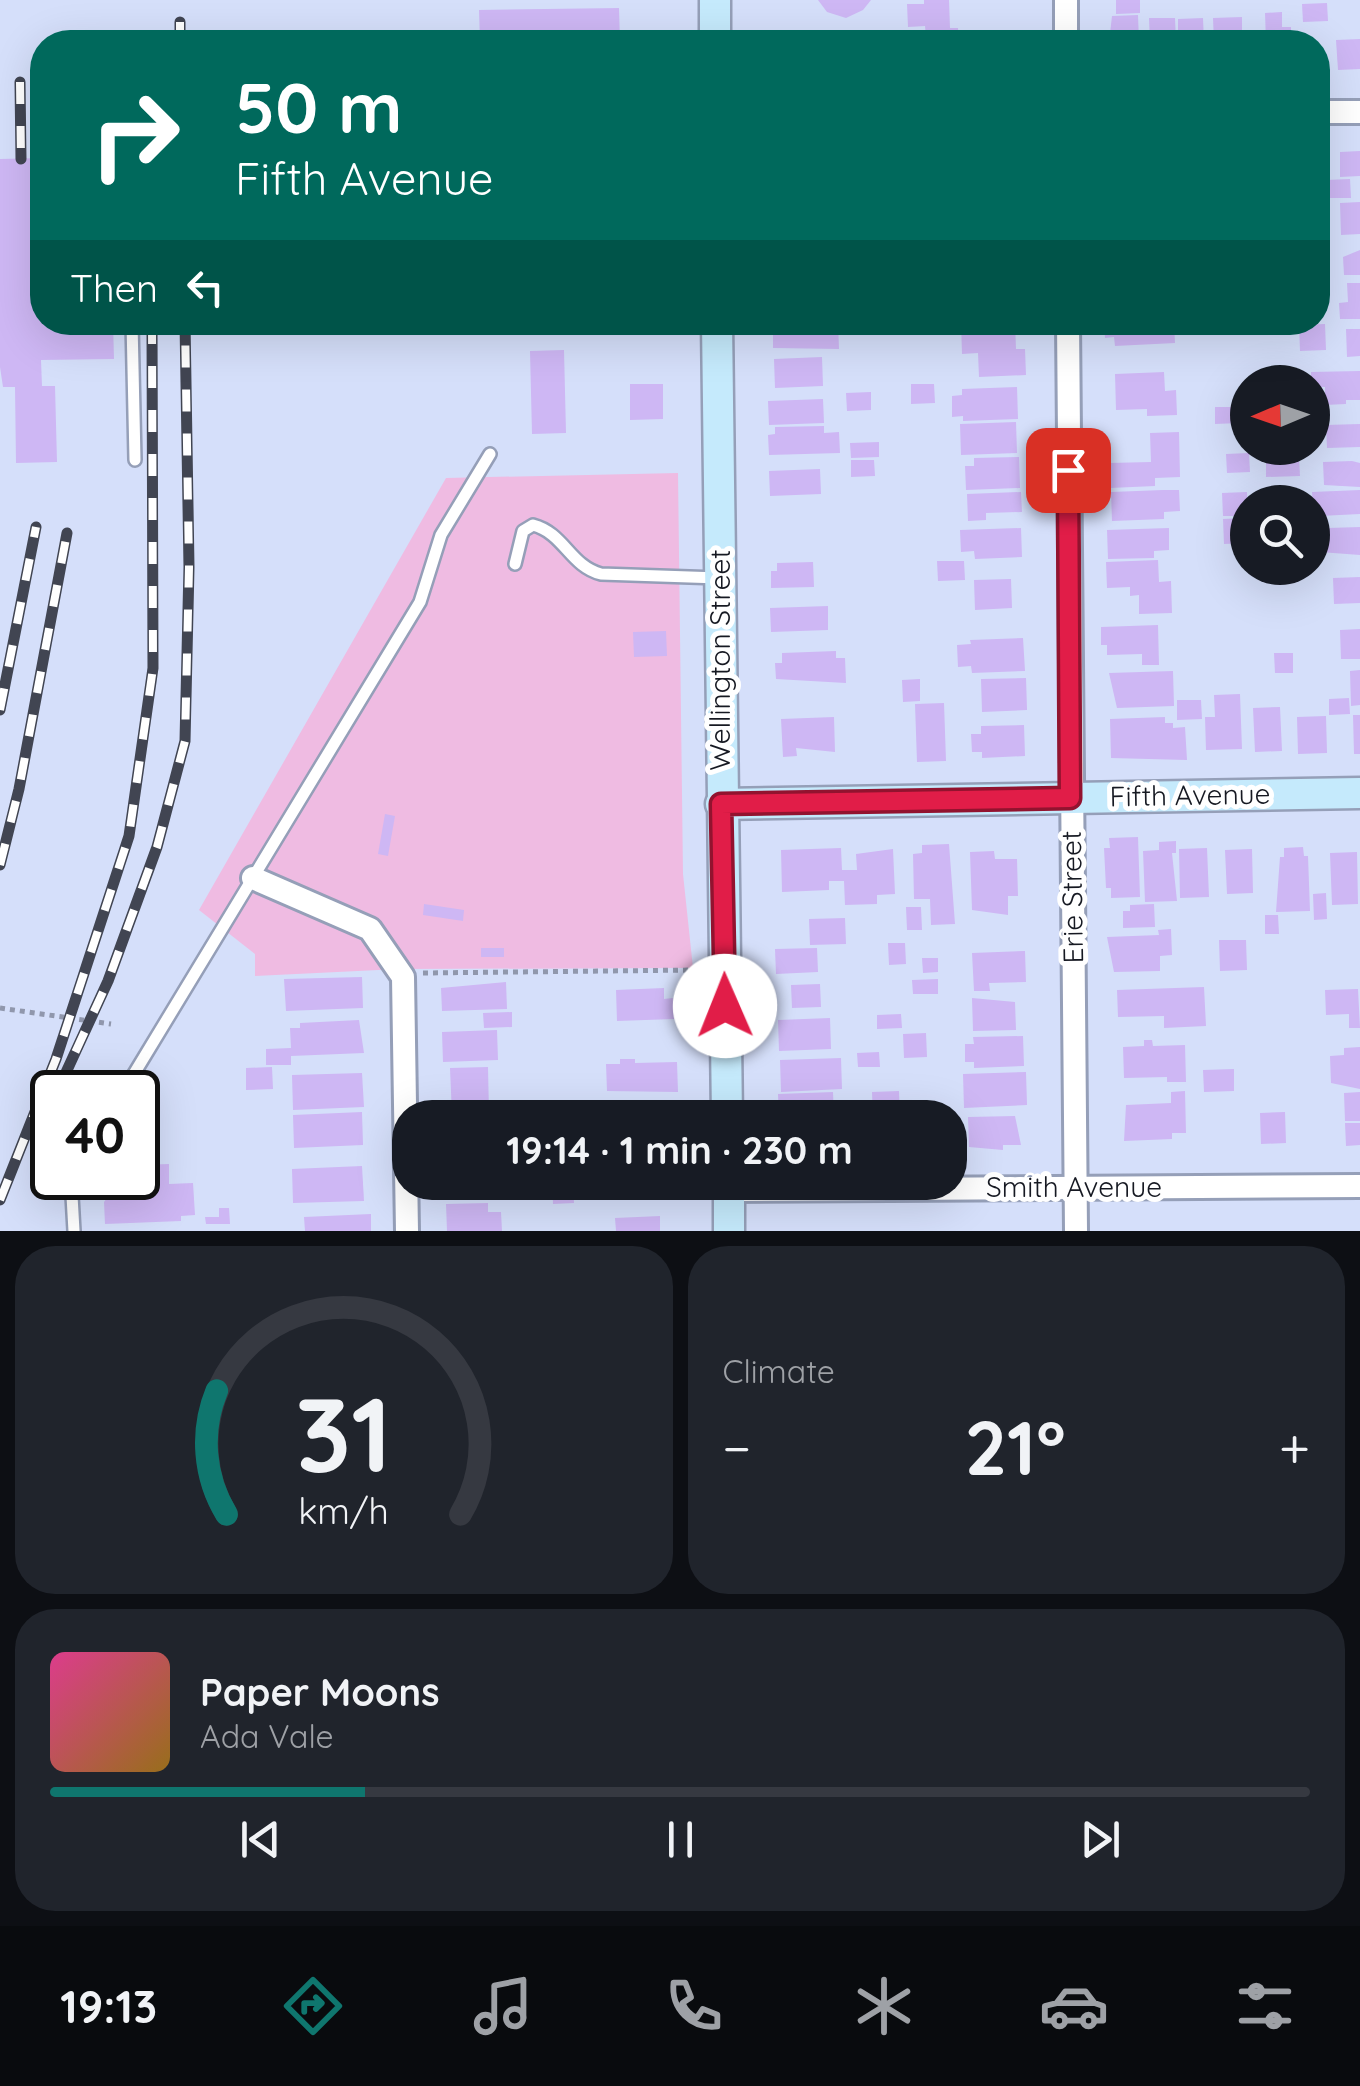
<!DOCTYPE html>
<html lang="en">
<head>
<meta charset="utf-8">
<style>
  :root { --surface:#171b24; --page:#20242c; --text:#f1f3f6; --muted:#9ea1a6; --line:#363941; --accent:#0f766e }
  body { margin:0; font-family:Quicksand,sans-serif; background:var(--page); color:var(--text); height:100vh; display:flex; flex-direction:column; font-size:38px; white-space:nowrap }
  * { box-sizing:border-box; margin:0 }
  p { font-size:32px; color:var(--muted) }
  .icon { flex:none; width:55px; height:55px; fill:none; stroke:currentColor; stroke-width:2; stroke-linecap:round; stroke-linejoin:round }
  .map { position:relative; height:1231px; overflow:hidden }
  .sheet { display:flex; flex-direction:column; gap:15px; padding:15px; background:#0d0f14; flex:1 }
  .sheet>* { flex:none }
  .top-card { position:absolute; left:30px; top:30px; width:1300px; height:305px; border-radius:40px; box-shadow:0 10px 40px #0002; background:#00695c; color:#fff; overflow:hidden }
  .needle { width:65px; rotate:268deg }
  .controls { position:absolute; left:1230px; top:365px; display:grid; gap:20px }
  .controls a { display:grid; place-items:center; width:100px; height:100px; border-radius:50%; background:var(--surface); box-shadow:0 10px 40px #0002; font-size:50px }
  .speed { position:absolute; left:30px; top:1070px; display:flex; gap:20px; font-size:50px; font-weight:700; text-align:center }
  .speed>* { display:grid; place-content:center; width:130px; height:130px; border-radius:50%; background:var(--surface); box-shadow:0 10px 40px #0002; line-height:1 }
  .speed .limit { border:5px solid #111; border-radius:15px; background:#fff; color:#111 }
  .pin { position:absolute; display:grid; place-items:center; width:85px; height:85px; color:#fff; margin:-42px; border-radius:20px; box-shadow:0 5px 15px #0006 }
  .me { position:absolute; width:110px; margin:-55px; rotate:359deg; stroke-linejoin:round; filter:drop-shadow(0 0 8px #0008) }
  .turn { display:flex; align-items:center; gap:35px; height:210px; padding:0 40px; font-size:45px }
  .turn .icon { width:130px; height:130px; stroke-width:2.5 }
  .turn b { display:block; font-size:70px; line-height:85px }
  .then { display:flex; align-items:center; height:95px; padding:0 40px; background:#0003; gap:20px; font-size:38px }
  .big { font-size:75px; font-weight:700; line-height:1.1 }
  .sheet .card { flex:1; display:flex; flex-direction:column; justify-content:center; gap:15px; min-width:0; padding:0 35px; border-radius:40px; background:var(--page) }
  .sheet .dial { align-items:center; gap:0 }
  .dial svg { height:260px; overflow:visible; fill:none; stroke:var(--line); stroke-width:7; stroke-linecap:round; text-anchor:middle }
  .dial text { fill:var(--text); stroke:none }
  .song { display:flex; align-items:center; gap:30px }
  .cover { width:120px; height:120px; border-radius:15px; background:linear-gradient(135deg,hsl(330 70% 55%),hsl(40 70% 35%)) }
  .played { height:10px; border-radius:5px; background:linear-gradient(90deg,var(--accent) 25%,var(--line) 25%) }
  .keys { display:flex; justify-content:space-around; direction:ltr }
  .heat { display:flex; justify-content:space-between; align-items:center; font-size:55px; direction:ltr }
  .sheet .tiles { flex:1; display:grid; gap:15px; grid-template-columns:1fr 1fr }
  .card:last-child { grid-column:span 2 }
  .trip { position:absolute; left:392px; top:1100px; width:575px; height:100px; border-radius:40px; background:var(--surface); box-shadow:0 10px 40px #0002; font-weight:700; line-height:100px; text-align:center }
  .dock { display:flex; height:160px; justify-content:space-around; align-items:center; background:#090b0e; color:var(--muted) }
  .dock .icon { width:70px; height:70px }
  .dock .active { color:var(--accent) }
  .dock b { font-size:45px; color:var(--text) }
  .map>svg:first-child { display:block }
  .green { fill:#efbbe2 }
  .building { fill:#ceb7f4 }
  .lines { fill:none; stroke-linecap:round; stroke-linejoin:round }
  .lane-casing { stroke:#959fb8; stroke-width:16 }
  .street-casing { stroke:#959fb8; stroke-width:28 }
  .secondary-casing { stroke:#959fb8; stroke-width:35 }
  .path { stroke:#9097ac; stroke-width:5; stroke-dasharray:5 5; stroke-linecap:butt }
  .lane { stroke:#fff; stroke-width:11 }
  .street { stroke:#fff; stroke-width:22 }
  .secondary { stroke:#c5eafc; stroke-width:30 }
  .rail-casing { stroke:#414552; stroke-width:11 }
  .rail { stroke:#fff; stroke-width:8; stroke-dasharray:22; stroke-linecap:butt }
  .route-casing { stroke:#92132f; stroke-width:25 }
  .route { stroke:#e11d48; stroke-width:18 }
  .labels { text-anchor:middle; stroke-width:10; stroke-linejoin:round; paint-order:stroke }
  .street-label { font-size:28px; fill:#161922; stroke:#fff }
</style>
</head>
<body>
<div class="map">
<svg width="1360" height="1231" viewBox="0 0 1360 1231">
  <rect width="100%" height="100%" fill="#d5dffa"/>
  <polygon class="green" points="678,473 683,874 693,968 399,969 255,976 255,954 199,910 446,478"/>
  <g class="building">
    <polygon points="818,0 871,0 863,10 846,18 827,12"/>
    <polygon points="924,0 949,0 950,28 958,28 959,42 916,42 915,38 926,37 925,26 908,27 907,4 924,4"/>
    <polygon points="1116,0 1140,0 1140,13 1116,14"/>
    <polygon points="1327,3 1328,21 1303,22 1302,4"/>
    <polygon points="619,8 620,42 480,42 479,10"/>
    <polygon points="1282,12 1282,27 1291,27 1291,42 1266,42 1265,13"/>
    <polygon points="1138,15 1139,42 1109,42 1112,16"/>
    <polygon points="1242,17 1242,42 1214,42 1213,18"/>
    <polygon points="1149,18 1175,18 1176,42 1150,42"/>
    <polygon points="1203,18 1204,42 1178,42 1178,19"/>
    <polygon points="1027,35 1027,42 978,42 977,37"/>
    <polygon points="1360,39 1360,69 1338,70 1336,40"/>
    <polygon points="1360,151 1360,176 1340,177 1340,152"/>
    <polygon points="42,158 42,322 113,322 114,359 41,360 42,386 55,386 57,462 16,463 15,387 3,387 0,367 0,159"/>
    <polygon points="1350,179 1351,198 1327,198 1326,180"/>
    <polygon points="1360,202 1360,234 1341,235 1340,203"/>
    <polygon points="1360,250 1360,275 1344,275 1343,257"/>
    <polygon points="1347,283 1360,283 1360,319 1340,319 1339,303 1348,302"/>
    <polygon points="814,322 838,322 839,349 773,348 773,324"/>
    <polygon points="961,322 1015,322 1016,349 1025,349 1026,375 979,377 978,353 962,354"/>
    <polygon points="1104,322 1174,322 1175,343 1115,346 1114,337 1105,338"/>
    <polygon points="1325,324 1326,350 1300,351 1299,325"/>
    <polygon points="1346,329 1360,329 1360,356 1347,357"/>
    <polygon points="564,350 566,433 532,434 530,351"/>
    <polygon points="822,357 823,386 775,388 774,359"/>
    <polygon points="1360,371 1360,400 1346,400 1346,404 1325,405 1325,387 1312,387 1311,382 1311,372"/>
    <polygon points="1164,372 1165,391 1176,390 1177,415 1147,416 1147,409 1116,410 1115,374"/>
    <polygon points="630,384 663,384 663,419 630,420"/>
    <polygon points="911,384 934,384 935,403 911,404"/>
    <polygon points="1017,387 1018,419 963,421 963,416 952,417 952,396 962,395 962,389"/>
    <polygon points="871,392 871,410 847,411 846,393"/>
    <polygon points="823,399 824,423 769,425 768,401"/>
    <polygon points="1215,407 1238,407 1239,423 1215,424"/>
    <polygon points="1016,422 1017,453 961,455 960,424"/>
    <polygon points="1360,424 1360,447 1327,448 1326,425"/>
    <polygon points="824,426 824,433 839,432 840,453 769,455 768,435 775,434 775,427"/>
    <polygon points="1179,432 1180,477 1155,478 1155,486 1110,488 1109,463 1151,462 1150,433"/>
    <polygon points="879,442 879,457 851,458 850,443"/>
    <polygon points="1249,453 1250,472 1227,473 1226,454"/>
    <polygon points="1019,457 1020,488 966,490 965,466 974,466 974,458"/>
    <polygon points="1299,457 1300,476 1266,477 1266,458"/>
    <polygon points="851,460 874,460 875,476 851,477"/>
    <polygon points="1352,461 1360,463 1360,487 1324,485 1323,462"/>
    <polygon points="820,469 821,494 770,496 769,471"/>
    <polygon points="1163,490 1179,490 1180,511 1164,512 1164,519 1112,521 1111,492"/>
    <polygon points="1360,490 1360,514 1320,516 1320,509 1313,509 1312,492"/>
    <polygon points="1021,492 1022,512 986,513 986,520 968,521 967,494"/>
    <polygon points="1247,492 1248,516 1223,516 1222,493"/>
    <polygon points="1248,518 1248,543 1224,544 1223,519"/>
    <polygon points="1360,527 1360,555 1320,552 1319,534 1328,533 1328,528"/>
    <polygon points="1021,528 1022,557 975,559 974,551 961,552 960,530"/>
    <polygon points="1169,528 1169,550 1154,551 1154,558 1108,559 1107,530"/>
    <polygon points="1158,560 1159,582 1171,581 1172,613 1139,614 1139,595 1130,596 1130,587 1107,588 1106,562"/>
    <polygon points="937,561 964,561 965,580 938,581"/>
    <polygon points="813,562 814,587 771,588 771,571 777,571 777,563"/>
    <polygon points="1360,577 1360,603 1334,604 1333,578"/>
    <polygon points="1011,579 1012,608 975,610 974,580"/>
    <polygon points="828,606 828,630 771,632 770,608"/>
    <polygon points="1158,625 1159,665 1142,665 1142,654 1107,655 1107,645 1101,645 1101,627"/>
    <polygon points="1360,629 1360,659 1341,659 1340,630"/>
    <polygon points="666,631 667,656 634,657 633,632"/>
    <polygon points="1023,638 1025,671 972,673 971,666 958,667 957,645 971,644 970,640"/>
    <polygon points="836,651 836,658 845,658 846,683 776,679 775,663 782,663 782,653"/>
    <polygon points="1274,653 1293,653 1293,673 1275,673"/>
    <polygon points="1360,670 1360,705 1351,706 1350,671"/>
    <polygon points="1173,671 1174,706 1117,708 1109,673"/>
    <polygon points="1026,678 1027,710 982,712 981,679"/>
    <polygon points="920,679 920,701 903,702 902,680"/>
    <polygon points="1240,694 1242,749 1206,750 1205,717 1215,717 1214,695"/>
    <polygon points="1349,698 1350,714 1329,715 1329,699"/>
    <polygon points="1177,700 1201,700 1202,719 1177,720"/>
    <polygon points="944,703 946,761 917,762 915,704"/>
    <polygon points="1280,707 1282,751 1255,752 1253,708"/>
    <polygon points="1353,715 1360,715 1360,754 1354,754"/>
    <polygon points="1326,716 1327,753 1298,754 1297,717"/>
    <polygon points="834,717 835,752 796,748 797,756 783,757 781,719"/>
    <polygon points="1165,717 1165,723 1173,723 1173,728 1185,727 1187,760 1111,758 1110,719"/>
    <polygon points="1024,725 1025,756 982,758 982,752 972,752 971,734 981,734 981,726"/>
    <polygon points="385,814 395,816 388,856 378,854"/>
    <polygon points="1138,837 1140,897 1111,898 1111,888 1106,888 1104,848 1110,848 1109,838"/>
    <polygon points="1176,841 1176,853 1172,853 1177,901 1145,902 1143,851 1159,850 1159,842"/>
    <polygon points="949,844 955,924 931,925 930,899 914,899 913,854 922,853 922,845"/>
    <polygon points="1303,847 1304,856 1308,856 1310,911 1276,912 1280,857 1284,857 1284,848"/>
    <polygon points="841,848 842,870 857,870 856,854 893,849 895,894 877,895 877,904 845,905 844,881 829,881 829,890 782,892 781,850"/>
    <polygon points="1207,848 1209,897 1180,898 1179,849"/>
    <polygon points="1252,849 1253,893 1227,894 1225,850"/>
    <polygon points="994,851 995,859 1017,859 1018,896 1008,896 1008,915 972,910 970,852"/>
    <polygon points="1357,852 1358,904 1332,905 1330,853"/>
    <polygon points="1326,893 1327,919 1314,920 1313,894"/>
    <polygon points="424,904 464,910 463,921 423,915"/>
    <polygon points="1154,904 1155,927 1123,928 1123,911 1130,911 1130,905"/>
    <polygon points="906,907 921,907 922,930 907,930"/>
    <polygon points="1265,915 1278,915 1279,934 1265,934"/>
    <polygon points="845,918 846,944 810,945 809,919"/>
    <polygon points="1171,929 1172,955 1160,956 1160,971 1114,972 1107,937 1159,935 1158,930"/>
    <polygon points="1219,940 1246,940 1247,970 1220,971"/>
    <polygon points="888,943 905,943 906,964 889,965"/>
    <rect x="481" y="948" width="23" height="9"/>
    <polygon points="817,948 818,972 776,974 775,949"/>
    <polygon points="1025,951 1026,982 989,983 990,991 974,991 972,953"/>
    <polygon points="922,958 938,958 938,972 923,973"/>
    <polygon points="362,977 363,1008 286,1011 284,979"/>
    <polygon points="938,979 938,994 913,994 912,980"/>
    <polygon points="506,982 507,1009 442,1011 441,988"/>
    <polygon points="820,984 821,1007 792,1008 791,985"/>
    <polygon points="1204,987 1206,1026 1164,1028 1164,1016 1118,1017 1117,990"/>
    <polygon points="664,988 664,999 673,998 674,1019 617,1021 616,990"/>
    <polygon points="1358,989 1360,1028 1349,1028 1349,1014 1326,1015 1325,990"/>
    <polygon points="972,998 1015,1002 1016,1030 973,1031"/>
    <polygon points="512,1012 512,1027 484,1028 483,1013"/>
    <polygon points="901,1014 902,1028 877,1029 877,1015"/>
    <polygon points="830,1018 831,1049 779,1051 778,1020"/>
    <polygon points="359,1020 364,1053 291,1056 291,1065 266,1065 266,1049 291,1048 290,1028 300,1028 300,1023"/>
    <polygon points="497,1030 498,1060 443,1062 442,1032"/>
    <polygon points="926,1033 927,1057 904,1058 903,1034"/>
    <polygon points="1023,1036 1024,1066 974,1068 974,1062 965,1062 965,1044 974,1044 973,1037"/>
    <polygon points="1144,1040 1152,1040 1153,1046 1185,1045 1186,1082 1167,1082 1167,1077 1124,1078 1123,1047 1144,1046"/>
    <polygon points="1360,1047 1360,1089 1331,1083 1330,1056 1344,1055 1344,1048"/>
    <polygon points="879,1052 880,1067 858,1067 857,1053"/>
    <polygon points="841,1058 842,1089 781,1092 780,1060"/>
    <polygon points="620,1059 635,1059 635,1063 677,1062 678,1092 607,1091 606,1064 620,1064"/>
    <polygon points="272,1067 273,1089 246,1090 246,1068"/>
    <polygon points="488,1067 489,1114 452,1115 450,1068"/>
    <polygon points="1234,1069 1234,1091 1204,1092 1203,1070"/>
    <polygon points="1026,1072 1027,1105 964,1108 963,1074"/>
    <polygon points="362,1073 364,1107 293,1110 292,1075"/>
    <polygon points="899,1091 900,1118 873,1118 872,1092"/>
    <polygon points="1185,1091 1186,1133 1172,1133 1172,1139 1124,1141 1126,1105 1171,1103 1171,1092"/>
    <polygon points="833,1092 834,1117 779,1118 778,1094"/>
    <polygon points="1360,1092 1360,1121 1345,1121 1344,1093"/>
    <polygon points="676,1104 676,1118 609,1118 608,1106"/>
    <polygon points="532,1105 532,1118 501,1118 501,1106"/>
    <polygon points="944,1109 944,1118 918,1118 917,1110"/>
    <polygon points="362,1112 363,1145 294,1148 293,1115"/>
    <polygon points="1285,1112 1286,1143 1261,1144 1260,1113"/>
    <polygon points="1015,1116 1021,1145 1003,1145 1003,1150 969,1147 968,1117"/>
    <polygon points="1345,1123 1360,1123 1360,1145 1346,1146"/>
    <polygon points="169,1164 169,1184 193,1183 195,1215 181,1216 181,1221 105,1224 104,1202 123,1178 138,1178 138,1165"/>
    <polygon points="362,1166 364,1201 293,1203 292,1169"/>
    <polygon points="552,1182 573,1182 574,1203 553,1204"/>
    <polygon points="604,1182 670,1182 671,1192 605,1195"/>
    <polygon points="488,1203 488,1212 501,1212 502,1231 447,1231 446,1204"/>
    <polygon points="219,1208 229,1208 230,1224 206,1224 205,1217 219,1217"/>
    <polygon points="371,1214 371,1231 305,1231 304,1217"/>
    <polygon points="660,1216 660,1231 616,1231 615,1218"/>
  </g>
  <g class="lines">
    <g class="lane-casing">
      <g id="lane">
        <polyline points="132,322 135,460"/>
        <path d="M515,564L523,531L533,525C564,533 570,566 601,574L719,578"/>
        <polyline points="123,1092 420,602 441,535 490,454"/>
        <polyline points="71,1178 74,1231"/>
      </g>
    </g>
    <g class="street-casing">
      <g id="street">
        <polyline points="1066,0 1066,42"/>
        <polyline points="1318,112 1360,112"/>
        <polyline points="1068,322 1076,1231"/>
        <polyline points="253,878 370,929 403,977 407,1231"/>
        <polyline points="729,1190 1360,1186"/>
      </g>
    </g>
    <g class="secondary-casing">
      <g id="secondary">
        <polyline points="715,0 715,42"/>
        <polyline points="717,322 727,1118"/>
        <polyline points="721,804 1360,793"/>
        <polyline points="729,1182 729,1231"/>
      </g>
    </g>
    <g class="path">
      <polyline points="423,973 697,970"/>
      <polyline points="0,1008 111,1024"/>
    </g>
    <use href="#lane" class="lane"/>
    <use href="#street" class="street"/>
    <use href="#secondary" class="secondary"/>
    <g class="rail-casing">
      <g id="rail">
        <polyline points="180,22 180,42"/>
        <polyline points="20,82 21,159"/>
        <polyline points="0,710 36,527"/>
        <polyline points="0,865 19,789 67,533"/>
        <polyline points="57,1092 108,981 157,847 185,741 189,567 185,322"/>
        <polyline points="0,1200 56,1059 129,836 153,668 152,322"/>
      </g>
    </g>
    <use href="#rail" class="rail"/>
  </g>
  <g class="lines">
    <g class="route-casing">
      <polyline id="route" points="725,1006 721,804 1070,798 1068,470"/>
    </g>
    <use href="#route" class="route"/>
  </g>
  <g class="labels">
    <g class="street-label">
      <text transform="translate(720 660) rotate(-90)" y="10">Wellington Street</text>
      <text transform="translate(1190 795) rotate(-1)" y="10">Fifth Avenue</text>
      <text transform="translate(1072 897) rotate(-91)" y="10">Erie Street</text>
      <text x="1074" y="1197">Smith Avenue</text>
    </g>
  </g>
</svg>
<div class="controls">
<a><svg class="needle" viewBox="-14 -14 28 28"><path d="M0-13l5 13h-10z" fill="#e53935"/><path d="M0 13l5-13h-10z" fill="#9ea1a6"/></svg></a>
<a><svg class="icon" aria-label="search" viewBox="0 0 24 24"><circle cx="10" cy="10" r="6"/><path d="M15 15l6 6"/></svg></a>
</div>
<div class="speed"><div class="limit">40</div></div>
<div class="pin" style="left:1068px;top:470px;background:#d93025"><svg class="icon" aria-label="arrive" viewBox="0 0 24 24"><path d="M6 21V4h12l-3 4 3 4H6"/></svg></div>
<svg class="me" style="left:725px;top:1006px" viewBox="-20 -20 40 40"><circle r="19" fill="#fff"/><path d="M0-13L10 11 0 6-10 11z" fill="#e11d48"/></svg>
<div class="trip">19:14 · 1 min · 230 m</div>
<div class="top-card">
<div class="turn"><svg class="icon" aria-label="right" viewBox="0 0 24 24"><path d="M7 20v-9h11M14 6l5 5-5 5"/></svg><div><b>50 m</b>Fifth Avenue</div></div>
<div class="then">Then<svg class="icon" aria-label="left" viewBox="0 0 24 24"><path d="M17 20v-9H6M10 6l-5 5 5 5"/></svg></div>
</div>
</div>
<section class="sheet">
<div class="tiles">
<div class="card dial"><svg viewBox="0 0 100 80">
<path d="M14 69A42 42 0 1 1 86 69"/>
<path d="M14 69A42 42 0 0 1 11 31" stroke="#0f766e"/>
<text x="50" y="56" font-size="32" font-weight="700">31</text>
<text x="50" y="72" font-size="11">km/h</text>
</svg></div>
<div class="card"><p>Climate</p>
<div class="heat"><a>−</a><b class="big">21°</b><a>+</a></div>
</div>
<div class="card">
<div class="song"><i class="cover"></i><div><b>Paper Moons</b><p>Ada Vale</p></div></div>
<div class="played"></div>
<div class="keys"><svg class="icon" aria-label="previous" viewBox="0 0 24 24"><path d="M18 5L8 12l10 7zM5 5v14"/></svg><svg class="icon" aria-label="pause" viewBox="0 0 24 24"><path d="M8 5v14M16 5v14"/></svg><svg class="icon" aria-label="next" viewBox="0 0 24 24"><path d="M6 5l10 7-10 7zM19 5v14"/></svg></div>
</div>
</div>
</section>
<nav class="dock">
<b>19:13</b>
<svg class="icon active" aria-label="directions" viewBox="0 0 24 24"><path d="M12 3l9 9-9 9-9-9zM9 14v-3h6M13 9l2 2-2 2"/></svg>
<svg class="icon" aria-label="music" viewBox="0 0 24 24"><path d="M9 18V5l10-2v13"/><circle cx="6" cy="18" r="3"/><circle cx="16" cy="16" r="3"/></svg>
<svg class="icon" aria-label="phone" viewBox="0 0 24 24"><path d="M5 4h4l2 5-3 2q2 4 5 5l2-3 5 2v4C11 20 4 13 5 4z"/></svg>
<svg class="icon" aria-label="climate" viewBox="0 0 24 24"><path d="M12 3v18M4 7l16 10M4 17L20 7"/></svg>
<svg class="icon" aria-label="car" viewBox="0 0 24 24"><path d="M5 17H2v-5l4-1 3-4h7l3 4 3 1v5h-3M9 17h6M6 11h13"/><circle cx="7" cy="17" r="2"/><circle cx="17" cy="17" r="2"/></svg>
<svg class="icon" aria-label="filters" viewBox="0 0 24 24"><path d="M4 7h16M4 17h16"/><circle cx="9" cy="7" r="2"/><circle cx="15" cy="17" r="2"/></svg>
</nav>
</body>
</html>
